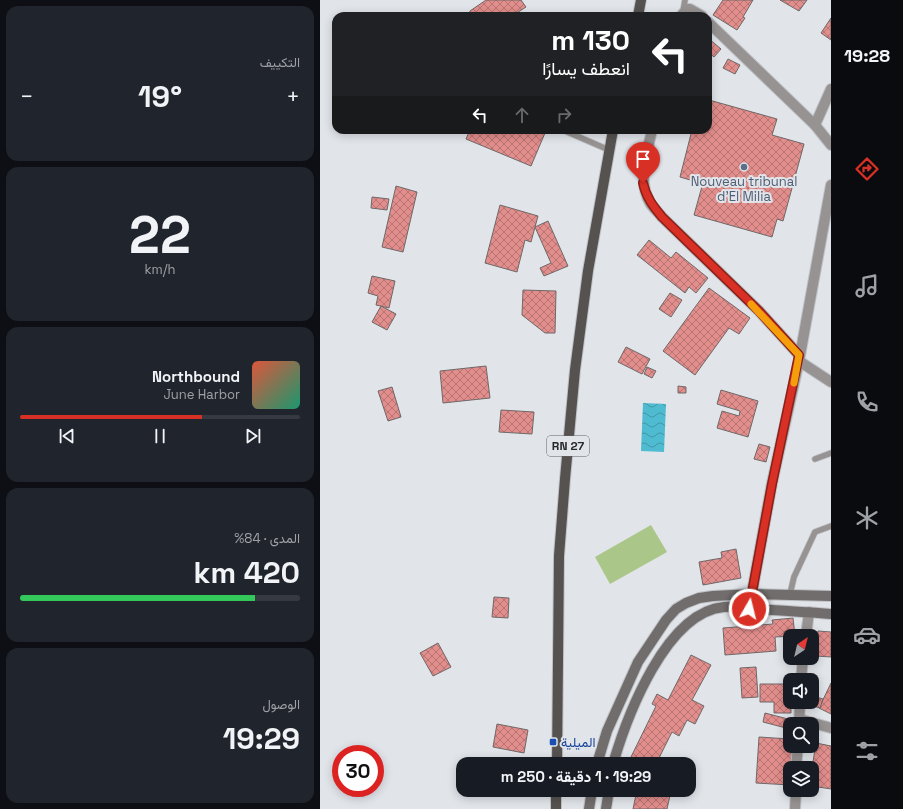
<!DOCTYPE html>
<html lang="ar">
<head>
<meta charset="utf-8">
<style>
  :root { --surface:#171b24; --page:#20242c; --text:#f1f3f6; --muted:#9ea1a6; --line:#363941; --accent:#d93025 }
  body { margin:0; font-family:"Space Grotesk",Vazirmatn,sans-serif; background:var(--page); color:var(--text); direction:rtl; height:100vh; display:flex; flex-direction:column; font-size:15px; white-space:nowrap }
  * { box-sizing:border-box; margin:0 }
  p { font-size:13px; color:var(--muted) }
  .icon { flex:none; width:22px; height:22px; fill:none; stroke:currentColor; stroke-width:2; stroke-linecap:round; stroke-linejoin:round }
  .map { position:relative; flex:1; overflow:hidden; direction:ltr }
  .panel { display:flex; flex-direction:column; gap:6px; padding:6px; background:#0d0f14; width:320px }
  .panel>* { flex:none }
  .banner { position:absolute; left:12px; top:12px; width:380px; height:122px; border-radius:12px; box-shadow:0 2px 10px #0003; direction:rtl; background:#202124; color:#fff; overflow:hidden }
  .needle { width:26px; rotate:35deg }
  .buttons { position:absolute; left:463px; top:629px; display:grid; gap:8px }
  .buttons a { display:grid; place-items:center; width:36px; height:36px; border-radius:8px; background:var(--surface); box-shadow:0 2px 10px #0003; font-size:20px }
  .speed { position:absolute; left:12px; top:745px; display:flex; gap:8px; font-size:20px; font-weight:700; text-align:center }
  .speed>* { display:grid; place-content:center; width:52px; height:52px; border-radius:50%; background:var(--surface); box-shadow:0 2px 10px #0003; line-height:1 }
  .speed .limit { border:6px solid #d22; background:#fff; color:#111 }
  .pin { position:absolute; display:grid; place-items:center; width:34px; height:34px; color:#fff; margin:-41px -17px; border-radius:50% 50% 50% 0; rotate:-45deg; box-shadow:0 0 4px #0007 }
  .pin .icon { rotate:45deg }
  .me { position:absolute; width:44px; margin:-22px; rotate:8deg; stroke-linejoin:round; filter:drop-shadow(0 0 3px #0008) }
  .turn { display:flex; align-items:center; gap:14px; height:84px; padding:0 16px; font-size:18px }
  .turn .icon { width:52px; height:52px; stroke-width:2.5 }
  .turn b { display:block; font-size:28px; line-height:34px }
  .lanes { display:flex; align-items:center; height:38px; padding:0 16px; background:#0003; justify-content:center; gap:20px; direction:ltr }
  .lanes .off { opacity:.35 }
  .big { font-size:30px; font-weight:700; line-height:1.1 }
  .panel .card { flex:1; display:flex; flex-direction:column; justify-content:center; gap:6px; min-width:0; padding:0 14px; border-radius:12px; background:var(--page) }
  .panel .dial { align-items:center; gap:0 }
  .dial b { font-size:52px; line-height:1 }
  .song { display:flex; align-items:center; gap:12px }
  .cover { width:48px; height:48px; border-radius:6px; background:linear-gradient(135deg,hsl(10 70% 55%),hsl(160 70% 35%)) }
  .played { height:4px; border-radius:2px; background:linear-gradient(90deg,var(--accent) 65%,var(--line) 65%) }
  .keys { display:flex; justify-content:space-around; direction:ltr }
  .heat { display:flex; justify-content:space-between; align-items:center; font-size:22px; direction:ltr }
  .charge { height:6px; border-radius:3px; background:linear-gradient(90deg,#34c759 84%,var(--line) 0) }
  .trip { position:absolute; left:136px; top:757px; width:240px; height:40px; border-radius:12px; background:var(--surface); box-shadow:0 2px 10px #0003; font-weight:700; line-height:40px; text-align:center; direction:rtl }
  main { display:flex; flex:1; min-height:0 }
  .tab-bar { display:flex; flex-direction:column; width:72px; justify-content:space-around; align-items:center; background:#090b0e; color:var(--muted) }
  .tab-bar .icon { width:28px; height:28px }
  .tab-bar .current { color:var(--accent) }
  .tab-bar b { font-size:18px; color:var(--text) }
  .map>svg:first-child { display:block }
  .green { fill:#aac789 }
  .water { fill:url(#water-waves) }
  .building { fill:url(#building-cross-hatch); stroke:#6e6868 }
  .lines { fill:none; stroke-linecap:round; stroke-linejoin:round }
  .lane-casing { stroke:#bfc2c6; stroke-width:7 }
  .street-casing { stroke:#bfc2c6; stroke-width:12 }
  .secondary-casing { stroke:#bfc2c6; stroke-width:12 }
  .primary-casing { stroke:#bfc2c6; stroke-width:12 }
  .lane { stroke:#969392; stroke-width:5.5 }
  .street { stroke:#969392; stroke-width:10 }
  .secondary { stroke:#716d6c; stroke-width:10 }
  .primary { stroke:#565250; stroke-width:10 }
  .route-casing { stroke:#8d1f18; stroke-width:10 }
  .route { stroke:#d93025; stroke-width:7 }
  .slow { stroke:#f59e0b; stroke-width:7 }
  .service-dot { fill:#5c6f8a; stroke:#e1e4e9; stroke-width:1.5 }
  .transit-dot { fill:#1a4fb4; stroke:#e1e4e9; stroke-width:1.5 }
  .labels { text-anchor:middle; stroke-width:4; stroke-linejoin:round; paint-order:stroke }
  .shield { fill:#e1e4e9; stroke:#5e6063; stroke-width:1 }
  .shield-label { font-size:12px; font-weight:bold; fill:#262729 }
  .service-label { font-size:13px; fill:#4e5e75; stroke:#e1e4e9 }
  .transit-label { font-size:13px; fill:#164399; stroke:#e1e4e9; text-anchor:start }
</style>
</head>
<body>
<main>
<nav class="tab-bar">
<b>19:28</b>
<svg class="icon current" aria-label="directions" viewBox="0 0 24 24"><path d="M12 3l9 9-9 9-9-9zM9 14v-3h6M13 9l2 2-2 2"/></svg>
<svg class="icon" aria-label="music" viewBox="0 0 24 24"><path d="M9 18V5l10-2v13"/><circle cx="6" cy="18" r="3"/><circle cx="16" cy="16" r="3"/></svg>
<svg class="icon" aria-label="phone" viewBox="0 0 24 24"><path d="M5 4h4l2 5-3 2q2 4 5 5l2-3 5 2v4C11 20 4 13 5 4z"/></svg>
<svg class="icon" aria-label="climate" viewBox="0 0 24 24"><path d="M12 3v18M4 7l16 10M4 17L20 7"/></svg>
<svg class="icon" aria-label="car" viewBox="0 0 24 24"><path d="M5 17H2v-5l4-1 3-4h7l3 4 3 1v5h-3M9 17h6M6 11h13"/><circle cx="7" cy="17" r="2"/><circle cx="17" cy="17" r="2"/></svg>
<svg class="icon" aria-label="filters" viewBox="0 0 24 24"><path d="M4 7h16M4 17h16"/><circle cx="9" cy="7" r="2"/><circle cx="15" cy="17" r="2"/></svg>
</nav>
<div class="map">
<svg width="511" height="809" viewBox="0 0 511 809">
  <defs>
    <pattern id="water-waves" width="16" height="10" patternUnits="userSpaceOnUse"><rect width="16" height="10" fill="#4ebbd0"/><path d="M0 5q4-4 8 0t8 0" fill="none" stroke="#4198a9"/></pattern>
    <pattern id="building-cross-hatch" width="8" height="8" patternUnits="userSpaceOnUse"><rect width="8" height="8" fill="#e28e8c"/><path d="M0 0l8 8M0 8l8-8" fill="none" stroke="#b77472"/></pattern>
  </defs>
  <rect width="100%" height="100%" fill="#e1e4e9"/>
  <polygon class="green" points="331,525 347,552 290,584 275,557"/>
  <polygon class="water" points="323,403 346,404 344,452 321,451"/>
  <g class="building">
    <polygon points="166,0 201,0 206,7 192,16 149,16 150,11"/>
    <polygon points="403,0 433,0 423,17 425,18 417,30 393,15"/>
    <polygon points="460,0 487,0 479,11"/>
    <polygon points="511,18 511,40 501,33"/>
    <polygon points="388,38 401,49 394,57 388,52"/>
    <polygon points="408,59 420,65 415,74 403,68"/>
    <polygon points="389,100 457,119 452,135 484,144 463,221 457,219 452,237 374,215 384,179 378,177 377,182 360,177 372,130 388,130"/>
    <polygon points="150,130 218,130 225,133 211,166 146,139"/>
    <polygon points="76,186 97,192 83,252 62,247"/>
    <polygon points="52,197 69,199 67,210 51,208"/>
    <polygon points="180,205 218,216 211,242 205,240 197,272 165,263"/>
    <polygon points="228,221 248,266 224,276 220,268 231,263 215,227"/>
    <polygon points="329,240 351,258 356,252 388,278 376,293 369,287 365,293 317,255"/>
    <polygon points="52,276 75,281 69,308 56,305 58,296 48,293"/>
    <polygon points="389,288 430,318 419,334 409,328 375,375 343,351"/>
    <polygon points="203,290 236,291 235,333 225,333 202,315"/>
    <polygon points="350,293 362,300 351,317 339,309"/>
    <polygon points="61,306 76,314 67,330 52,322"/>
    <polygon points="306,347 330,359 322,374 298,362"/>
    <polygon points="166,366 170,398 123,403 120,371"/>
    <polygon points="327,367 336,371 332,378 324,374"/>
    <polygon points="358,386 366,387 366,393 358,393"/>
    <polygon points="72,387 81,417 68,421 58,391"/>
    <polygon points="401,390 438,401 428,437 397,428 402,411 419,416 420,411 397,404"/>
    <polygon points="181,410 214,412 212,434 179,432"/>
    <polygon points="439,444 450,447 446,462 434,459"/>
    <polygon points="416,549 421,578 383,585 379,562 402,558 401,552"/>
    <polygon points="174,597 189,598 188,618 172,617"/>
    <polygon points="473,618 475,636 455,637 456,651 405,655 403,628 453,624 452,620"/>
    <polygon points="498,631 511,632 511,657 496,656"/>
    <polygon points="118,643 131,667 113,676 100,653"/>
    <polygon points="371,655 391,665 372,700 384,706 375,724 367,720 359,736 352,732 336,764 325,764 311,757 336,706 332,704 337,694 348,700"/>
    <polygon points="436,667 438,697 422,698 420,668"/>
    <polygon points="511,683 511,714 499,708"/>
    <polygon points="440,684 470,684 471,713 454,713 454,702 440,702"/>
    <polygon points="493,696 503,699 500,708 490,705 491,702 492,702"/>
    <polygon points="445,713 468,719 466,728 443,722"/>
    <polygon points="177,724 208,730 204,753 173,747"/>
    <polygon points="439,737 470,739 470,746 472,746 471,768 470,768 470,785 436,783"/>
    <polygon points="496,743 511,746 511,789 492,786 492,768"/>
    <polygon points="189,758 210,763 210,764 188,764"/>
    <polygon points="182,790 198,790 197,794"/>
    <polygon points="317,790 344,790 351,791 347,809 313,809"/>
  </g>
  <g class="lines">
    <g class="lane-casing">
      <g id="lane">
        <polyline points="363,12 365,0"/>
        <polyline points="243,130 289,150"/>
        <polyline points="495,459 511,453"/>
        <polyline points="470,594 474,577 495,532 511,526"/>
      </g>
    </g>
    <g class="street-casing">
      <g id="street">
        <polyline points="361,16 367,9 370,9 382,16"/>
        <polyline points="388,22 495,125 511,145"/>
        <polyline points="495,125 511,89"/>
        <path d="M332,130C327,153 317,181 330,203C333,208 338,212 342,217L439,311L479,355"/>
        <polyline points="479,361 511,382"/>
        <polyline points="429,609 452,483 479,361 511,185"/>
        <polyline points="486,636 489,612"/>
        <polyline points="481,680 483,658"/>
        <polyline points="479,719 511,728"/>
        <polyline points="479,724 480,702"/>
        <polyline points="476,768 478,746"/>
        <polyline points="475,809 476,790"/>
      </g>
    </g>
    <g class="secondary-casing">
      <g id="secondary">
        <polyline points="277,764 287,731 318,662 346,620 356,609 366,603 379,598 393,596 431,594 511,596"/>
        <path d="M293,764C307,716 346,612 404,607C415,606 427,609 438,609C462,611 487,612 511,614"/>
        <polyline points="269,809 272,790"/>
        <polyline points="286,809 289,790"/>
      </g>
    </g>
    <g class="primary-casing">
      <g id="primary">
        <polyline points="318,16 321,0"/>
        <polyline points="237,764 239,556 245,479 255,370 268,271 293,130"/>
        <polyline points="236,809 236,790"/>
      </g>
    </g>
    <use href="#lane" class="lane"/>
    <use href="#street" class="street"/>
    <use href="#secondary" class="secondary"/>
    <use href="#primary" class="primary"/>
  </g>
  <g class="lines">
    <g class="route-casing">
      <path id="route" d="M323,183C326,197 333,206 342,217L439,311L479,355L452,484L429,609"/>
    </g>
    <use href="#route" class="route"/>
    <polyline class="slow" points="431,304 479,355 474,383"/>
  </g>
  <circle class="service-dot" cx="424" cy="167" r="4"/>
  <rect class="transit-dot" x="229" y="738" width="8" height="8" rx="2"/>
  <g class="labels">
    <rect class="shield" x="227" y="436" width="42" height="20" rx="3"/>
    <g class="shield-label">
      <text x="248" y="450">RN 27</text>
    </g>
    <g class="service-label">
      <text x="424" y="186">Nouveau tribunal<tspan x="424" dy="15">d'El Milia</tspan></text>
    </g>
    <g class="transit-label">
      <text x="241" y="747">الميلية</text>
    </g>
  </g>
</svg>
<div class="buttons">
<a><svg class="needle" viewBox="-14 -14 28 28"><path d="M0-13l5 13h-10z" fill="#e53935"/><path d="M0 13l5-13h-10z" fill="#9ea1a6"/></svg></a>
<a><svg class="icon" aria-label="sound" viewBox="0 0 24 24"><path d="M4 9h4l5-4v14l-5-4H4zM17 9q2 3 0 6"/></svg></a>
<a><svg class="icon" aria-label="search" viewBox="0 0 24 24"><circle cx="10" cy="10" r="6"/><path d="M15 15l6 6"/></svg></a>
<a><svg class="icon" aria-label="layers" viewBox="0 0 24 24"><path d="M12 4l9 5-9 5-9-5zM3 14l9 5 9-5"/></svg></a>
</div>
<div class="speed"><div class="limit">30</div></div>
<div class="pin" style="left:323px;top:183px;background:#d93025"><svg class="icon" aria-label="arrive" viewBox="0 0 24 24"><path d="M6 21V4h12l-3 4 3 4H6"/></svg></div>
<svg class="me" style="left:429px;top:609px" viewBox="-20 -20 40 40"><circle r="17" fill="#d93025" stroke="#fff" stroke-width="3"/><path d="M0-11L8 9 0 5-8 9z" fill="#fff"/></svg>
<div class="trip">19:29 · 1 دقيقة · 250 m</div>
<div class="banner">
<div class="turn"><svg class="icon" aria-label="left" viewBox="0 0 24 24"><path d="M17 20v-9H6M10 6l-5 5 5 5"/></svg><div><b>130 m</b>انعطف يسارًا</div></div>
<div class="lanes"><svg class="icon" aria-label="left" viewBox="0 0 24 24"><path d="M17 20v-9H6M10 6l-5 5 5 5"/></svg><svg class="icon off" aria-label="ahead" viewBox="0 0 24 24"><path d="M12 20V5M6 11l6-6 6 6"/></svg><svg class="icon off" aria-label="right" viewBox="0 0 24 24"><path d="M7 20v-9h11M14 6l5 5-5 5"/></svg></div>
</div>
</div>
<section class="panel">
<div class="card"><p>التكييف</p>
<div class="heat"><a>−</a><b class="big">19°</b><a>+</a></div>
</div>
<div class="card dial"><b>22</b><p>km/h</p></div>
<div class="card">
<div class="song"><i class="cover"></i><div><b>Northbound</b><p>June Harbor</p></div></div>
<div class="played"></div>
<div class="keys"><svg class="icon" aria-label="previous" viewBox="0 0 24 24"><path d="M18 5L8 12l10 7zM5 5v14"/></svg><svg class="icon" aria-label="pause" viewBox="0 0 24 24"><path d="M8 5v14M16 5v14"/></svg><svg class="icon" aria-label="next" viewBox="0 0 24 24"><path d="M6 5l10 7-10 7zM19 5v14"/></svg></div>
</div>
<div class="card"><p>المدى · 84%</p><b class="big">420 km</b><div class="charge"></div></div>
<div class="card"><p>الوصول</p><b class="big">19:29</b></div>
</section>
</main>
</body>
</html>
